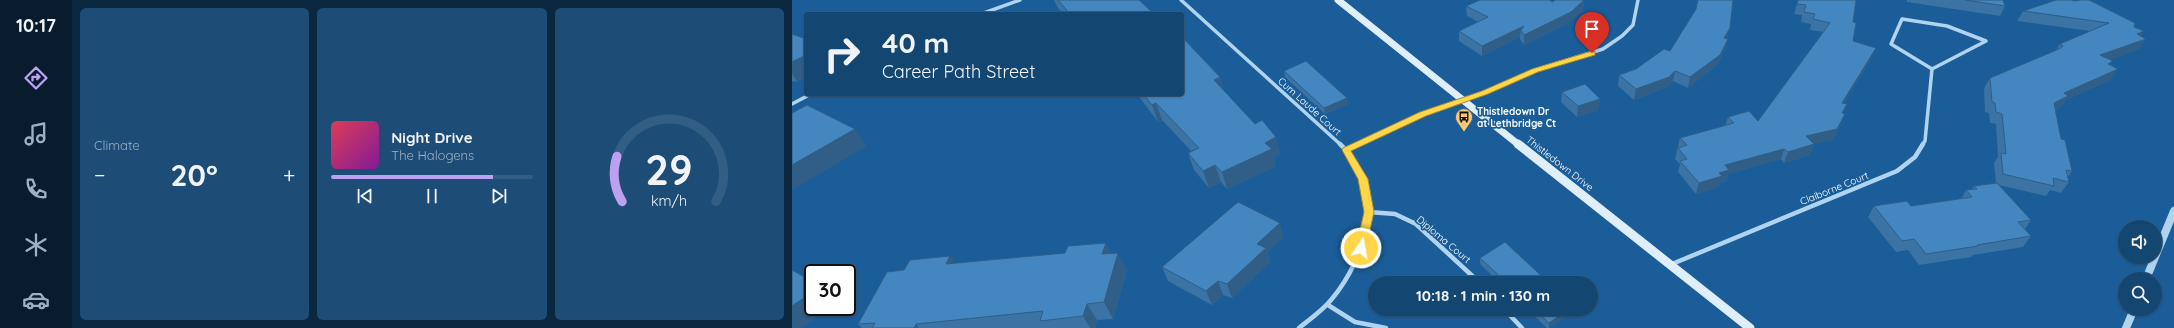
<!DOCTYPE html>
<html lang="en">
<head>
<meta charset="utf-8">
<style>
  :root { --surface:#144672; --page:#1d4d77; --text:#f1f3f6; --muted:#9db1c4; --line:#335e84; --accent:#bca0f2 }
  body { margin:0; font-family:Quicksand,sans-serif; background:var(--page); color:var(--text); height:100vh; display:flex; flex-direction:column; font-size:15px; white-space:nowrap }
  * { box-sizing:border-box; margin:0 }
  p { font-size:13px; color:var(--muted) }
  .icon { flex:none; width:22px; height:22px; fill:none; stroke:currentColor; stroke-width:2; stroke-linecap:round; stroke-linejoin:round }
  .map { position:relative; flex:1; overflow:hidden }
  .panel { display:flex; flex-direction:column; gap:8px; padding:8px; background:#0b263f; width:720px }
  .panel>* { flex:none }
  .banner { position:absolute; left:12px; top:12px; width:380px; height:84px; border-radius:4px; box-shadow:0 1px 3px #0004,0 0 0 1px var(--line); background:#144672; color:var(--text); overflow:hidden }
  .controls { position:absolute; left:1326px; top:220px; display:grid; gap:8px }
  .controls a { display:grid; place-items:center; width:44px; height:44px; border-radius:50%; background:var(--surface); box-shadow:0 1px 3px #0004,0 0 0 1px var(--line); font-size:20px }
  .speed { position:absolute; left:12px; top:264px; display:flex; gap:8px; font-size:20px; font-weight:700; text-align:center }
  .speed>* { display:grid; place-content:center; width:52px; height:52px; border-radius:50%; background:var(--surface); box-shadow:0 1px 3px #0004,0 0 0 1px var(--line); line-height:1 }
  .speed .limit { border:2px solid #111; border-radius:6px; background:#fff; color:#111 }
  .pin { position:absolute; display:grid; place-items:center; width:34px; height:34px; color:#fff; margin:-41px -17px; border-radius:50% 50% 50% 0; rotate:-45deg; box-shadow:0 0 4px #0007 }
  .pin .icon { rotate:45deg }
  .me { position:absolute; width:44px; margin:-22px; rotate:12deg; stroke-linejoin:round; filter:drop-shadow(0 0 3px #0008) }
  .turn { display:flex; align-items:center; gap:14px; height:84px; padding:0 12px; font-size:18px }
  .turn .icon { width:52px; height:52px; stroke-width:2.5 }
  .turn b { display:block; font-size:28px; line-height:34px }
  .big { font-size:30px; font-weight:700; line-height:1.1 }
  .panel .tile { flex:1; display:flex; flex-direction:column; justify-content:center; gap:6px; min-width:0; padding:0 14px; border-radius:6px; background:var(--page) }
  .panel .dial { align-items:center; gap:0 }
  .dial svg { height:104px; overflow:visible; fill:none; stroke:var(--line); stroke-width:7; stroke-linecap:round; text-anchor:middle }
  .dial text { fill:var(--text); stroke:none }
  .song { display:flex; align-items:center; gap:12px }
  .cover { width:48px; height:48px; border-radius:6px; background:linear-gradient(135deg,hsl(350 70% 55%),hsl(290 70% 35%)) }
  .played { height:4px; border-radius:2px; background:linear-gradient(90deg,var(--accent) 80%,var(--line) 80%) }
  .keys { display:flex; justify-content:space-around; direction:ltr }
  .heat { display:flex; justify-content:space-between; align-items:center; font-size:22px; direction:ltr }
  .panel .tiles { flex:1; display:grid; gap:8px; grid-template-columns:repeat(3,1fr) }
  .trip { position:absolute; left:576px; top:276px; width:230px; height:40px; border-radius:20px; background:var(--surface); box-shadow:0 1px 3px #0004,0 0 0 1px var(--line); font-weight:700; line-height:40px; text-align:center }
  main { display:flex; flex:1; min-height:0 }
  .menu { display:flex; flex-direction:column; width:72px; justify-content:space-around; align-items:center; background:#081c2e; color:var(--muted) }
  .menu .icon { width:28px; height:28px }
  .menu .current { color:var(--accent) }
  .menu b { font-size:18px; color:var(--text) }
  .map>svg:first-child { display:block }
  .lines { fill:none; stroke-linecap:round; stroke-linejoin:round }
  .minor-far1 { stroke:#b0d3f0; stroke-width:3.5 }
  .minor { stroke:#b0d3f0; stroke-width:4.5 }
  .tertiary { stroke:#b0d3f0; stroke-width:8 }
  .secondary-far1 { stroke:#deeefb; stroke-width:7 }
  .secondary { stroke:#deeefb; stroke-width:9 }
  .wall { fill:#3a73a4 }
  .shaded-wall { fill:#305e86 }
  .building { fill:#4486bf; stroke:#305e86 }
  .route { fill:#ffd54a; stroke:#a68a30 }
  .labels { text-anchor:middle; stroke-width:3.5; stroke-linejoin:round; paint-order:stroke }
  .street-label { font-size:10px; fill:#fff; stroke:#1b5d98 }
  .poi-label { font-size:10px; font-weight:bold; fill:#fff; stroke:#1b5d98; text-anchor:start }
</style>
</head>
<body>
<main>
<nav class="menu">
<b>10:17</b>
<svg class="icon current" aria-label="directions" viewBox="0 0 24 24"><path d="M12 3l9 9-9 9-9-9zM9 14v-3h6M13 9l2 2-2 2"/></svg>
<svg class="icon" aria-label="music" viewBox="0 0 24 24"><path d="M9 18V5l10-2v13"/><circle cx="6" cy="18" r="3"/><circle cx="16" cy="16" r="3"/></svg>
<svg class="icon" aria-label="phone" viewBox="0 0 24 24"><path d="M5 4h4l2 5-3 2q2 4 5 5l2-3 5 2v4C11 20 4 13 5 4z"/></svg>
<svg class="icon" aria-label="climate" viewBox="0 0 24 24"><path d="M12 3v18M4 7l16 10M4 17L20 7"/></svg>
<svg class="icon" aria-label="car" viewBox="0 0 24 24"><path d="M5 17H2v-5l4-1 3-4h7l3 4 3 1v5h-3M9 17h6M6 11h13"/><circle cx="7" cy="17" r="2"/><circle cx="17" cy="17" r="2"/></svg>
</nav>
<section class="panel">
<div class="tiles">
<div class="tile"><p>Climate</p>
<div class="heat"><a>−</a><b class="big">20°</b><a>+</a></div>
</div>
<div class="tile">
<div class="song"><i class="cover"></i><div><b>Night Drive</b><p>The Halogens</p></div></div>
<div class="played"></div>
<div class="keys"><svg class="icon" aria-label="previous" viewBox="0 0 24 24"><path d="M18 5L8 12l10 7zM5 5v14"/></svg><svg class="icon" aria-label="pause" viewBox="0 0 24 24"><path d="M8 5v14M16 5v14"/></svg><svg class="icon" aria-label="next" viewBox="0 0 24 24"><path d="M6 5l10 7-10 7zM19 5v14"/></svg></div>
</div>
<div class="tile dial"><svg viewBox="0 0 100 80">
<path d="M14 69A42 42 0 1 1 86 69"/>
<path d="M14 69A42 42 0 0 1 10 34" stroke="#bca0f2"/>
<text x="50" y="56" font-size="32" font-weight="700">29</text>
<text x="50" y="72" font-size="11">km/h</text>
</svg></div>
</div>
</section>
<div class="map">
<svg width="1382" height="328" viewBox="0 0 1382 328">
  <rect width="100%" height="100%" fill="#1b5d98"/>
  <g class="lines">
    <g class="minor-far1">
      <polyline points="389,0 549,145"/>
      <polyline points="189,14 228,0"/>
      <polygon points="1110,19 1155,26 1194,41 1140,69 1099,44"/>
      <polyline points="0,104 19,94"/>
      <polyline points="564,145 631,114 704,88 743,70 811,49 830,36 841,25 846,0"/>
      <polyline points="1130,145 1133,141 1140,69"/>
    </g>
    <g class="minor">
      <polyline points="554,150 566,144"/>
      <polyline points="577,212 603,214 624,224 688,283"/>
      <polyline points="880,264 1105,171 1123,157 1131,144"/>
      <polyline points="536,305 563,322 594,328"/>
      <polyline points="712,309 730,328"/>
      <path d="M507,328C518,319 530,311 539,300C575,257 595,188 548,144"/>
    </g>
    <g class="tertiary">
      <polyline points="1354,279 1382,211"/>
      <polyline points="1334,328 1342,309"/>
    </g>
    <polyline class="secondary-far1" points="546,0 727,145"/>
    <polyline class="secondary" points="726,144 958,328"/>
  </g>
  <g class="wall">
    <polygon points="262,0 347,0 362,14 271,14 266,8"/>
    <polygon points="792,0 791,10 778,22 732,45 728,39 728,37 690,56 667,41 667,31 686,22 675,16 674,6"/>
    <polygon points="1006,0 1064,0 1061,22 1061,41 1079,59 1052,103 1051,113 1049,125 1040,140 1022,144 1018,155 992,163 989,159 936,174 934,181 928,183 926,187 904,194 886,172 888,164 883,159 888,138 933,126 936,117 966,121 1031,32 1018,30 1019,24 1009,22 1010,15 1002,14"/>
    <polygon points="1115,0 1211,0 1213,6 1208,16 1115,2"/>
    <polygon points="1231,11 1342,27 1352,31 1348,36 1347,49 1317,60 1318,65 1326,69 1318,80 1274,100 1269,107 1263,110 1269,139 1280,171 1276,177 1277,182 1269,193 1258,190 1254,196 1207,185 1239,220 1233,229 1239,236 1231,247 1181,255 1179,257 1127,265 1116,250 1104,252 1076,217 1082,206 1119,206 1169,199 1174,190 1180,189 1182,186 1204,183 1202,163 1206,157 1204,124 1198,123 1197,113 1193,112 1192,88 1198,78 1264,50 1268,44 1298,31 1225,21"/>
    <polygon points="0,34 6,82 2,81 0,82"/>
    <polygon points="935,39 936,39 933,49 925,65 896,88 881,81 875,87 842,100 826,86 827,75 844,69 878,51"/>
    <polygon points="492,71 556,104 533,114 493,77"/>
    <polygon points="428,77 432,91 463,124 484,137 488,154 482,157 484,166 435,189 429,182 417,188 402,170 396,153 399,151 370,120 366,122 345,94 390,94"/>
    <polygon points="770,92 808,99 806,110 785,117 769,102"/>
    <polygon points="492,237 475,252 478,262 440,298 431,295 420,305 376,281 370,267"/>
    <polygon points="319,253 335,270 321,319 305,320 303,328 70,328 66,324 112,270 164,264"/>
    <polygon points="688,258 757,283 708,283 688,264"/>
    <polygon points="735,309 781,309 781,311 758,328 755,328"/>
  </g>
  <g class="shaded-wall">
    <polygon points="792,0 791,10 778,22 732,45 732,35"/>
    <polygon points="732,26 729,30 728,37 690,56 690,46"/>
    <polygon points="938,28 935,39 932,38"/>
    <polygon points="1352,31 1345,41 1345,34"/>
    <polygon points="936,39 933,49 925,65 896,88 898,77"/>
    <polygon points="1354,39 1347,49 1302,66 1308,55"/>
    <polygon points="1084,48 1079,59 1046,113 1050,103"/>
    <polygon points="14,55 14,78 6,82 0,74 0,62"/>
    <polygon points="1326,69 1318,80 1274,100 1269,107 1255,113 1262,103 1272,93"/>
    <polygon points="883,71 881,81 875,87 842,100 844,89"/>
    <polygon points="428,77 433,94 422,80"/>
    <polygon points="555,98 556,104 533,114 532,108"/>
    <polygon points="808,99 806,110 785,117 786,106"/>
    <polygon points="364,103 370,120 366,122 360,105"/>
    <polygon points="1053,114 1049,125 1040,140 1010,147 1014,136"/>
    <polygon points="63,129 75,146 0,190 0,165"/>
    <polygon points="484,137 488,154 482,157 484,166 435,189 430,172 473,143"/>
    <polygon points="1022,144 1018,155 992,163 996,152"/>
    <polygon points="992,149 989,159 936,174 934,181 928,183 926,187 904,194 907,183 927,173 933,165"/>
    <polygon points="423,165 429,182 417,188 411,171"/>
    <polygon points="488,223 492,237 475,252 478,262 440,298 435,284 465,244"/>
    <polygon points="314,243 323,260 310,254"/>
    <polygon points="326,253 335,270 321,319 312,302"/>
    <polygon points="158,256 171,273 154,264"/>
    <polygon points="16,279 21,284 21,290 13,282"/>
    <polygon points="426,281 431,295 420,305 414,291"/>
    <polygon points="21,292 21,307 40,307 9,328 0,328 0,306"/>
    <polygon points="295,304 305,320 303,328 298,328 291,316"/>
    <polygon points="777,309 781,309 781,311 758,328 757,328 757,323"/>
    <polygon points="124,324 127,328 122,328"/>
  </g>
  <g class="building">
    <polygon points="266,0 347,0 362,14 278,14"/>
    <polygon points="688,0 757,0 761,2 763,0 792,0 779,12 732,35 729,30 732,26 690,46 667,31 696,17 674,6"/>
    <polygon points="906,0 941,0 938,28 932,38 936,39 928,55 898,77 883,71 877,77 844,89 827,75 844,69 872,49 878,51 904,9"/>
    <polygon points="1006,0 1064,0 1061,22 1064,23 1061,41 1084,48 1050,103 1055,104 1050,113 1053,114 1045,129 1014,136 1022,144 996,152 992,149 933,165 937,170 927,173 930,176 907,183 888,161 895,159 886,148 895,145 888,138 942,123 936,117 957,111 966,121 1038,23 1021,19 1023,14 1012,12 1014,5 1005,4"/>
    <polygon points="1173,0 1211,0 1213,6"/>
    <polygon points="1264,0 1280,0 1282,1 1289,0 1297,0 1343,23 1342,27 1352,31 1345,34 1354,39 1308,55 1321,61 1316,64 1326,69 1272,93 1276,96 1262,103 1269,139 1273,140 1280,171 1274,170 1277,182 1261,178 1262,186 1211,174 1209,153 1214,154 1210,114 1204,112 1203,103 1200,102 1198,78 1267,49 1271,46 1268,44 1317,23 1231,11"/>
    <polygon points="0,34 14,39 14,55 0,62"/>
    <polygon points="390,37 428,77 422,80 463,124 470,120 484,137 473,143 480,149 430,172 423,165 411,171 396,153 407,148 364,103 360,105 351,94 390,94"/>
    <polygon points="514,61 555,98 532,108 492,71"/>
    <polygon points="793,84 808,99 786,106 770,92"/>
    <polygon points="15,105 63,129 0,165 0,113"/>
    <polygon points="1205,183 1239,220 1226,222 1239,236 1185,245 1186,246 1134,254 1122,239 1110,241 1082,206 1115,201 1119,206 1180,197 1174,190 1185,189 1182,186"/>
    <polygon points="446,202 488,223 465,244 474,248 435,284 426,281 414,291 370,267"/>
    <polygon points="713,242 757,283 715,283 688,258"/>
    <polygon points="314,243 310,254 326,253 312,302 295,304 291,316 248,321 251,311 124,324 122,328 80,328 83,323 66,324 95,272 112,270 118,260 158,256 154,264 273,253 276,246"/>
    <polygon points="0,270 16,279 13,282 21,287 21,292 0,306"/>
    <polygon points="742,309 777,309 757,323"/>
  </g>
  <polygon class="route" points="800,51 803,52 803,55 746,72 696,94 634,116 559,151 576,179 582,212 574,248 573,251 566,251 564,248 572,212 566,179 550,150 551,148 628,112 690,91 740,69"/>
  <defs>
    <g id="bus-pin" transform="scale(0.9)"><path d="M0 17L-7.5 6A9.5 9.5 0 1 1 7.5 6Z" fill="#ffc870" stroke="#1b5d98"/><path d="M-5-6H5V4H4V6H2V4H-2V6H-4V4H-5ZM-3.5-4V0h7V-4ZM-3.5 1.2v1.5H-2V1.2ZM2 1.2v1.5H3.5V1.2Z" fill="#111"/></g>
  </defs>
  <g fill-rule="evenodd">
    <use href="#bus-pin" x="672" y="117"/>
  </g>
  <g class="labels">
    <g class="street-label">
      <text transform="translate(518 106) rotate(42)" y="4">Cum Laude Court</text>
      <text transform="translate(768 163) rotate(38)" y="4">Thistledown Drive</text>
      <text transform="translate(1042 188) rotate(-22)" y="4">Claiborne Court</text>
      <text transform="translate(652 239) rotate(40)" y="4">Diploma Court</text>
    </g>
    <g class="poi-label">
      <text x="685" y="115">Thistledown Dr<tspan x="685" dy="12">at Lethbridge Ct</tspan></text>
    </g>
  </g>
</svg>
<div class="controls">
<a><svg class="icon" aria-label="sound" viewBox="0 0 24 24"><path d="M4 9h4l5-4v14l-5-4H4zM17 9q2 3 0 6"/></svg></a>
<a><svg class="icon" aria-label="search" viewBox="0 0 24 24"><circle cx="10" cy="10" r="6"/><path d="M15 15l6 6"/></svg></a>
</div>
<div class="speed"><div class="limit">30</div></div>
<div class="pin" style="left:800px;top:53px;background:#d93025"><svg class="icon" aria-label="arrive" viewBox="0 0 24 24"><path d="M6 21V4h12l-3 4 3 4H6"/></svg></div>
<svg class="me" style="left:569px;top:248px" viewBox="-20 -20 40 40"><circle r="17" fill="#ffd54a" stroke="#fff" stroke-width="3"/><path d="M0-11L8 9 0 5-8 9z" fill="#fff"/></svg>
<div class="trip">10:18 · 1 min · 130 m</div>
<div class="banner">
<div class="turn"><svg class="icon" aria-label="right" viewBox="0 0 24 24"><path d="M7 20v-9h11M14 6l5 5-5 5"/></svg><div><b>40 m</b>Career Path Street</div></div>
</div>
</div>
</main>
</body>
</html>
